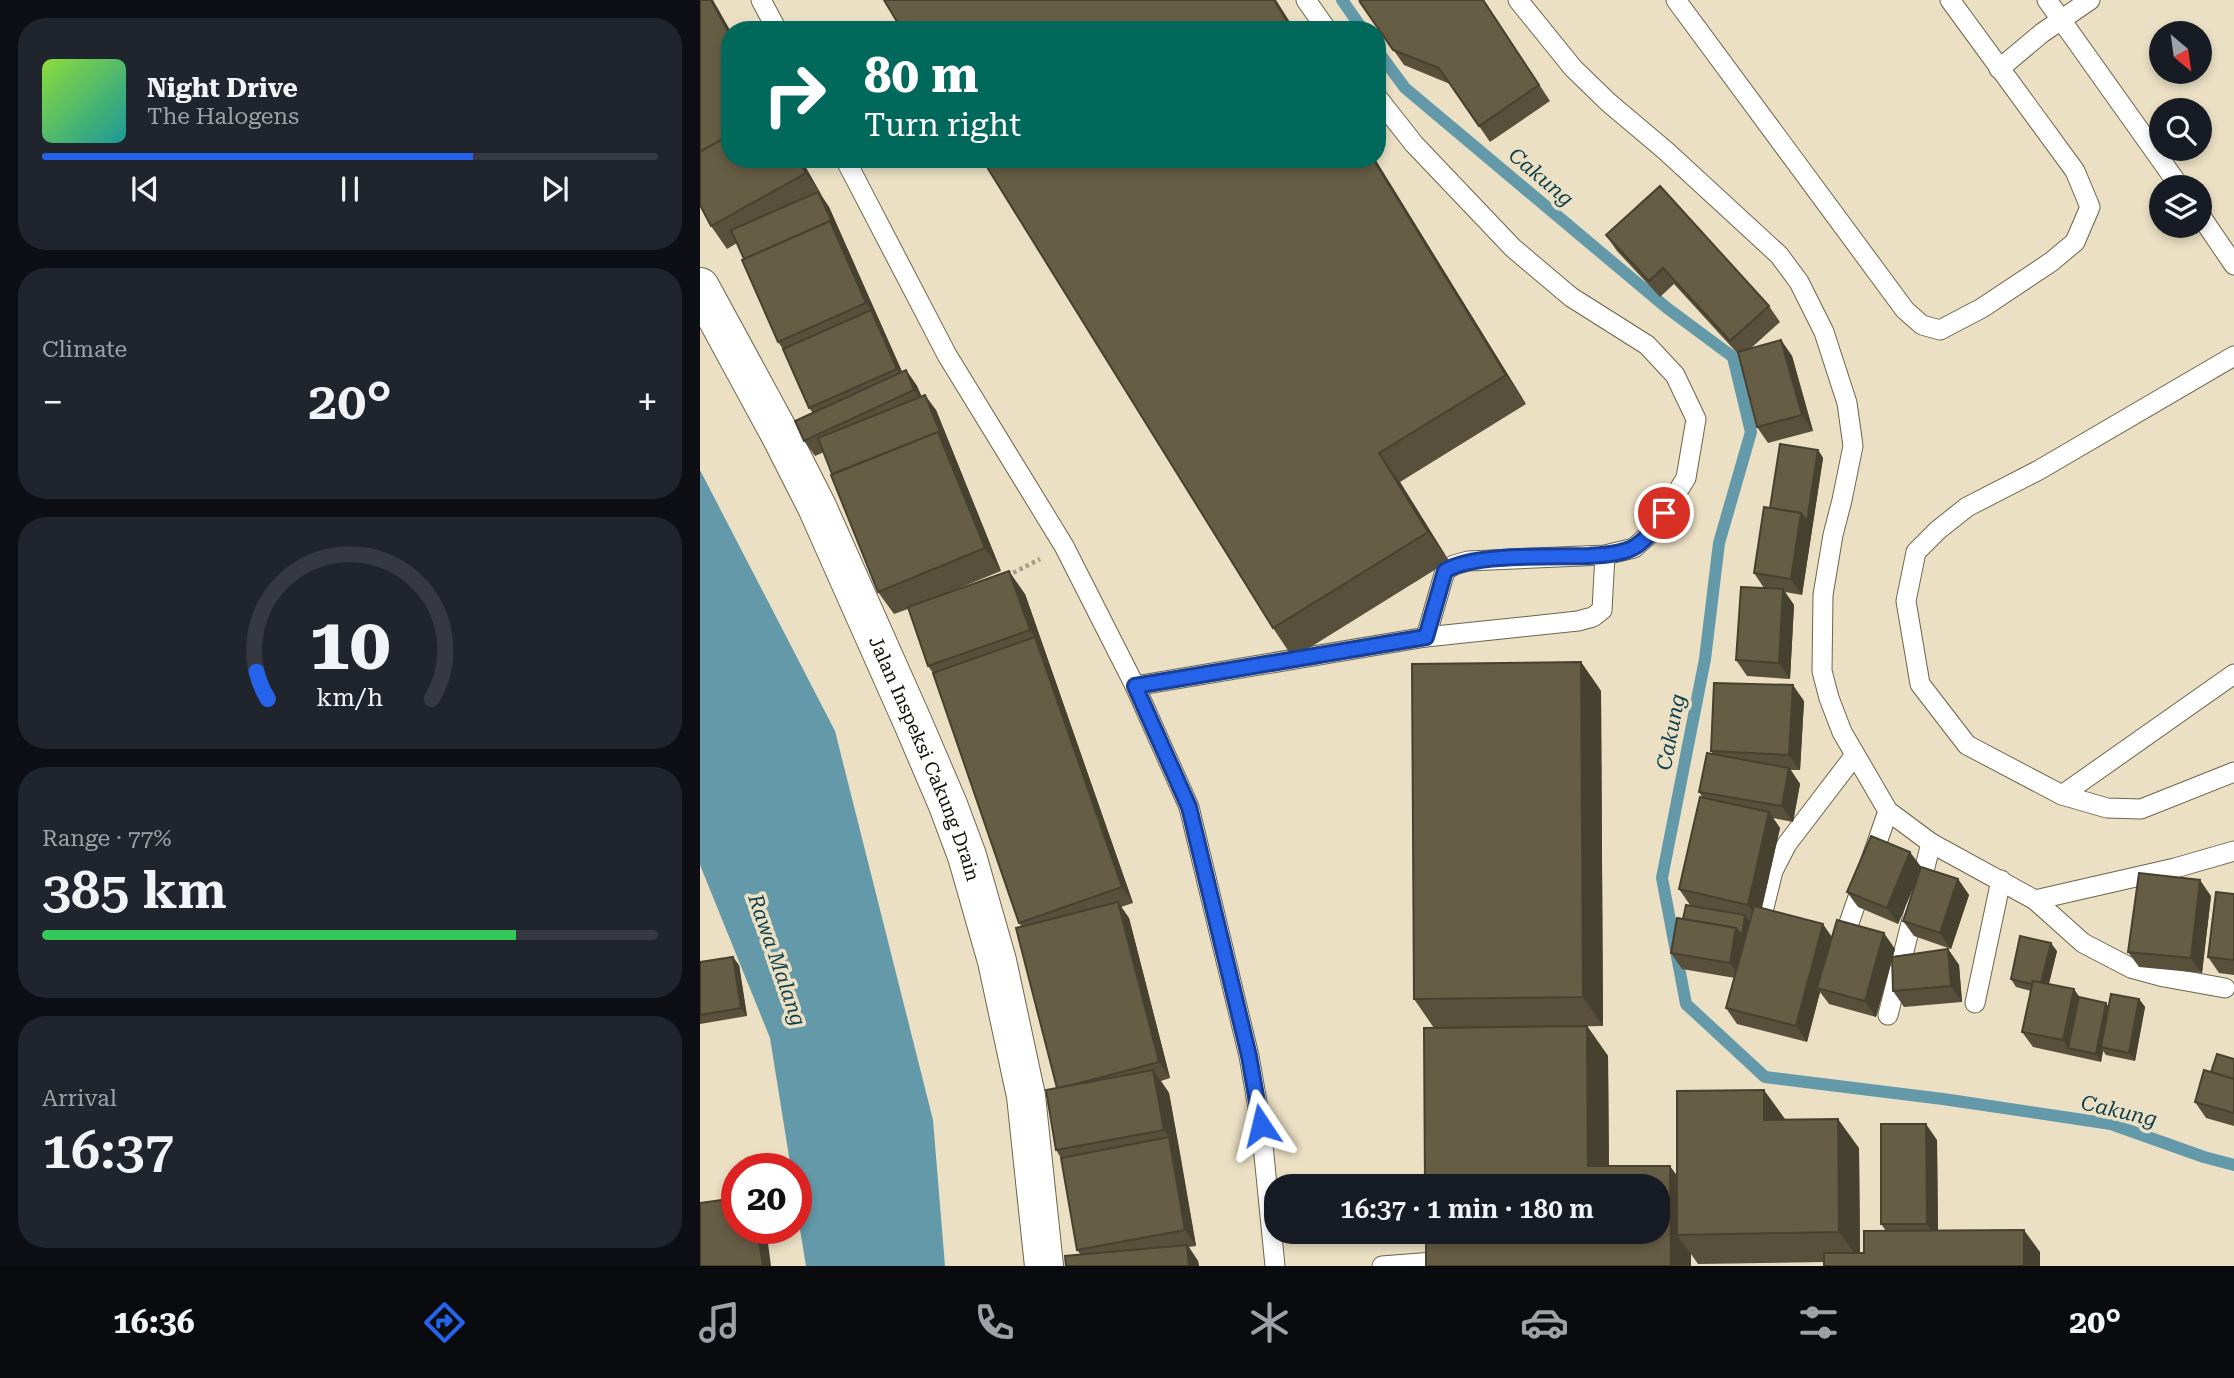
<!DOCTYPE html>
<html lang="en">
<head>
<meta charset="utf-8">
<style>
  :root { --surface:#171b24; --page:#20242c; --text:#f1f3f6; --muted:#9ea1a6; --line:#363941; --accent:#2563eb }
  body { margin:0; font-family:"Roboto Serif",serif; background:var(--page); color:var(--text); height:100vh; display:flex; flex-direction:column; font-size:26px; white-space:nowrap }
  * { box-sizing:border-box; margin:0 }
  p { font-size:23px; color:var(--muted) }
  .icon { flex:none; width:38px; height:38px; fill:none; stroke:currentColor; stroke-width:2; stroke-linecap:round; stroke-linejoin:round }
  .map { position:relative; flex:1; overflow:hidden }
  .drawer { display:flex; flex-direction:column; gap:18px; padding:18px; background:#0d0f14; width:700px }
  .drawer>* { flex:none }
  .guide { position:absolute; left:21px; top:21px; width:665px; height:147px; border-radius:28px; box-shadow:0 4px 10px #0003; background:#00695c; color:#fff; overflow:hidden }
  .needle { width:46px; rotate:151deg }
  .fabs { position:absolute; left:1449px; top:21px; display:grid; gap:14px }
  .fabs a { display:grid; place-items:center; width:63px; height:63px; border-radius:50%; background:var(--surface); box-shadow:0 4px 10px #0003; font-size:35px }
  .speed { position:absolute; left:21px; top:1153px; display:flex; gap:14px; font-size:35px; font-weight:700; text-align:center }
  .speed>* { display:grid; place-content:center; width:91px; height:91px; border-radius:50%; background:var(--surface); box-shadow:0 4px 10px #0003; line-height:1 }
  .speed .limit { border:10px solid #d22; background:#fff; color:#111 }
  .pin { position:absolute; display:grid; place-items:center; width:60px; height:60px; color:#fff; margin:-30px; border:4px solid #fff; border-radius:50%; box-shadow:0 2px 7px #0007 }
  .me { position:absolute; width:77px; margin:-38px; rotate:350deg; stroke-linejoin:round; filter:drop-shadow(0 0 5px #0008) }
  .turn { display:flex; align-items:center; gap:24px; height:147px; padding:0 28px; font-size:32px }
  .turn .icon { width:91px; height:91px; stroke-width:2.5 }
  .turn b { display:block; font-size:49px; line-height:60px }
  .big { font-size:52px; font-weight:600; line-height:1.1 }
  .drawer .tile { flex:1; display:flex; flex-direction:column; justify-content:center; gap:10px; min-width:0; padding:0 24px; border-radius:28px; background:var(--page) }
  .drawer .dial { align-items:center; gap:0 }
  .dial svg { height:182px; overflow:visible; fill:none; stroke:var(--line); stroke-width:7; stroke-linecap:round; text-anchor:middle }
  .dial text { fill:var(--text); stroke:none }
  .song { display:flex; align-items:center; gap:21px }
  .cover { width:84px; height:84px; border-radius:10px; background:linear-gradient(135deg,hsl(90 70% 55%),hsl(180 70% 35%)) }
  .played { height:7px; border-radius:4px; background:linear-gradient(90deg,var(--accent) 70%,var(--line) 70%) }
  .keys { display:flex; justify-content:space-around; direction:ltr }
  .heat { display:flex; justify-content:space-between; align-items:center; font-size:38px; direction:ltr }
  .charge { height:10px; border-radius:5px; background:linear-gradient(90deg,#34c759 77%,var(--line) 0) }
  .trip { position:absolute; left:564px; top:1174px; width:406px; height:70px; border-radius:28px; background:var(--surface); box-shadow:0 4px 10px #0003; font-weight:600; line-height:70px; text-align:center }
  .dock { display:flex; height:112px; justify-content:space-around; align-items:center; background:#090b0e; color:var(--muted) }
  .dock .icon { width:49px; height:49px }
  .dock .on { color:var(--accent) }
  .dock b { font-size:32px; color:var(--text) }
  main { display:flex; flex:1; min-height:0 }
  .map>svg:first-child { display:block }
  .water { fill:#6399a9 }
  .lines { fill:none; stroke-linecap:round; stroke-linejoin:round }
  .stream { stroke:#6399a9; stroke-width:12 }
  .service-casing { stroke:#6d644b; stroke-width:21 }
  .tertiary-casing { stroke:#6d644b; stroke-width:40 }
  .path { stroke:#a69d87; stroke-width:4.5; stroke-dasharray:3.5 3.5; stroke-linecap:butt }
  .service { stroke:#fff; stroke-width:19 }
  .tertiary { stroke:#fff; stroke-width:38 }
  .wall { fill:#58503b }
  .shaded-wall { fill:#474130 }
  .building { fill:#665d45; stroke:#474130; stroke-width:2 }
  .route-casing { stroke:#184099; stroke-width:18 }
  .route { stroke:#2563eb; stroke-width:12 }
  .labels { text-anchor:middle; stroke-width:7; stroke-linejoin:round; paint-order:stroke }
  .street-label { font-size:19px; fill:#130f06; stroke:#ebe0c4 }
  .water-label { font-size:21px; font-style:italic; fill:#0c3e4b; stroke:#ebe0c4 }
</style>
</head>
<body>
<main>
<section class="drawer">
<div class="tile">
<div class="song"><i class="cover"></i><div><b>Night Drive</b><p>The Halogens</p></div></div>
<div class="played"></div>
<div class="keys"><svg class="icon" aria-label="previous" viewBox="0 0 24 24"><path d="M18 5L8 12l10 7zM5 5v14"/></svg><svg class="icon" aria-label="pause" viewBox="0 0 24 24"><path d="M8 5v14M16 5v14"/></svg><svg class="icon" aria-label="next" viewBox="0 0 24 24"><path d="M6 5l10 7-10 7zM19 5v14"/></svg></div>
</div>
<div class="tile"><p>Climate</p>
<div class="heat"><a>−</a><b class="big">20°</b><a>+</a></div>
</div>
<div class="tile dial"><svg viewBox="0 0 100 80">
<path d="M14 69A42 42 0 1 1 86 69"/>
<path d="M14 69A42 42 0 0 1 9 57" stroke="#2563eb"/>
<text x="50" y="56" font-size="32" font-weight="700">10</text>
<text x="50" y="72" font-size="11">km/h</text>
</svg></div>
<div class="tile"><p>Range · 77%</p><b class="big">385 km</b><div class="charge"></div></div>
<div class="tile"><p>Arrival</p><b class="big">16:37</b></div>
</section>
<div class="map">
<svg width="1534" height="1266" viewBox="0 0 1534 1266">
  <rect width="100%" height="100%" fill="#ebe0c4"/>
  <polygon class="water" points="0,470 135,731 233,1120 245,1266 106,1266 96,1205 96,1169 91,1169 70,1038 0,865"/>
  <g class="lines">
    <g class="stream">
      <polyline points="642,0 663,30"/>
      <polyline points="677,50 705,88 967,308 1033,357 1051,432 1019,543 1005,659 962,878 986,1004 1065,1077 1243,1099 1411,1124 1504,1157 1534,1165"/>
    </g>
    <g class="service-casing">
      <g id="service">
        <polyline points="61,0 77,30"/>
        <polyline points="606,0 627,30"/>
        <polyline points="818,0 873,68 908,102 966,151 1079,255 1099,282 1124,332 1147,403 1153,446 1142,500 1133,535 1123,595 1122,671 1129,698 1142,732 1188,811 1231,843 1335,900 1383,943 1431,968 1464,977 1525,988"/>
        <polyline points="976,0 1205,310 1222,325 1240,330 1282,308 1351,262 1375,242 1390,207 1375,171 1250,0"/>
        <polyline points="1347,0 1480,187"/>
        <polyline points="1299,69 1342,33 1390,0"/>
        <polyline points="677,97 714,144 813,248 871,297 947,345 975,375 996,419 986,478 953,531 934,548 905,555 768,561 754,565 745,571 726,637 878,621 893,617 902,610 905,555"/>
        <polyline points="145,159 247,355 364,546 435,686 489,807 549,1056 561,1125 575,1266"/>
        <polyline points="1500,215 1534,265"/>
        <polyline points="1534,356 1339,470 1267,507 1238,530 1216,552 1206,601 1220,684 1267,745 1362,795 1407,808 1441,809 1534,772"/>
        <polyline points="435,686 726,637"/>
        <polyline points="1362,795 1534,674"/>
        <polyline points="1335,900 1475,868 1534,851"/>
        <polyline points="1058,932 1073,871 1087,844 1155,755"/>
        <polyline points="1141,946 1188,811"/>
        <polyline points="1275,1003 1301,880"/>
        <polyline points="1188,1015 1231,843"/>
        <polyline points="682,1266 746,1261"/>
      </g>
    </g>
    <g class="tertiary-casing">
      <g id="tertiary">
        <path id="s1" d="M0,287L81,436L117,507L213,723L248,805L267,856L297,961L326,1096L344,1266"/>
      </g>
    </g>
    <polyline class="path" points="307,576 340,559"/>
    <use href="#service" class="service"/>
    <use href="#tertiary" class="tertiary"/>
  </g>
  <g class="wall">
    <polygon points="658,0 784,0 850,101 790,142 750,84 704,65"/>
    <polygon points="101,159 122,196 129,207 202,372 206,370 217,386 221,396 236,410 301,571 242,595 325,594 433,903 421,907 429,918 470,1078 461,1081 469,1093 496,1246 489,1247 498,1261 499,1266 366,1266 381,1255 377,1250 361,1158 356,1150 357,1088 322,927 319,923 233,673 228,666 208,609 194,614 178,592 124,452 115,456 104,441 113,413 109,408 83,349 78,342 37,243 27,249 11,226"/>
    <polygon points="675,159 826,404 700,482 749,561 593,658 573,628"/>
    <polygon points="906,235 1069,306 1080,322 1050,349 1081,340 1092,356 1113,431 1068,443 1057,427 1038,354 974,284 960,297 917,251"/>
    <polygon points="1118,450 1123,458 1102,595 1085,592 1094,605 1090,679 1047,676 1036,660 1064,588 1054,573 1070,508"/>
    <polygon points="881,662 901,691 903,1026 771,1028 887,1026 908,1056 909,1166 977,1175 1085,1120 1159,1148 1160,1253 1164,1253 1186,1231 1181,1224 1237,1140 1238,1230 1340,1252 1340,1266 1124,1266 1124,1262 998,1264 991,1254 991,1266 726,1266 725,1186 734,1028 714,999"/>
    <polygon points="1104,701 1100,770 1091,770 1100,784 1093,822 1073,818 1080,828 1062,908 1132,937 1195,949 1193,956 1248,949 1259,965 1262,1002 1204,1007 1193,991 1192,960 1176,1017 1129,1004 1120,992 1107,1042 1037,1024 1026,1008 1035,978 982,969 971,953 983,919 1001,908 990,905 979,889 1003,798 999,792 1013,754 1011,751"/>
    <polygon points="1221,867 1258,879 1269,895 1251,949 1214,936 1203,921 1216,881 1198,924 1158,907 1147,892"/>
    <polygon points="1534,894 1534,975 1519,973 1508,957"/>
    <polygon points="1511,896 1502,973 1439,967 1428,952"/>
    <polygon points="1357,951 1349,984 1379,997 1406,1003 1408,1007 1439,999 1445,1007 1435,1061 1406,1055 1403,1051 1401,1062 1333,1047 1322,1032 1331,991 1316,987 1311,979"/>
    <polygon points="0,962 39,965 47,1016 0,1024"/>
    <polygon points="1534,1059 1534,1126 1506,1118 1495,1102 1511,1072"/>
  </g>
  <g class="shaded-wall">
    <polygon points="11,0 13,0 30,30 30,35"/>
    <polygon points="574,0 576,0 595,30 592,30"/>
    <polygon points="98,159 101,159 122,196 106,173"/>
    <polygon points="673,159 675,159 826,404 806,375"/>
    <polygon points="118,192 129,207 208,385 197,369 171,310 166,303 130,221"/>
    <polygon points="1081,340 1092,356 1113,431 1102,415"/>
    <polygon points="206,370 217,386 226,406 214,390"/>
    <polygon points="225,395 236,410 301,571 285,548 238,432"/>
    <polygon points="1118,450 1123,458 1102,595 1091,579 1101,513"/>
    <polygon points="679,453 700,482 749,561 728,532"/>
    <polygon points="309,571 325,594 433,903 422,887 335,637 330,630"/>
    <polygon points="1083,589 1094,605 1090,679 1079,663"/>
    <polygon points="881,662 901,691 903,1026 883,997"/>
    <polygon points="1093,685 1104,701 1100,770 1089,755"/>
    <polygon points="1089,768 1100,784 1093,822 1082,806"/>
    <polygon points="1069,812 1080,828 1059,920 1048,905"/>
    <polygon points="1210,852 1222,868 1198,924 1187,908"/>
    <polygon points="1258,879 1269,895 1251,949 1240,933"/>
    <polygon points="1500,880 1511,896 1502,973 1491,958"/>
    <polygon points="418,902 429,918 470,1078 459,1062"/>
    <polygon points="1045,915 1051,923 1041,979 1030,963 1036,928"/>
    <polygon points="1123,924 1134,940 1117,988 1120,992 1107,1042 1096,1026"/>
    <polygon points="1184,933 1195,949 1176,1017 1165,1001"/>
    <polygon points="1351,943 1357,951 1346,994 1340,986"/>
    <polygon points="1248,949 1259,965 1262,1002 1251,986"/>
    <polygon points="33,957 39,965 47,1016 41,1008"/>
    <polygon points="1374,989 1385,1005 1368,1048 1363,1040"/>
    <polygon points="1439,999 1445,1007 1435,1061 1429,1053"/>
    <polygon points="1406,1003 1412,1012 1401,1047 1403,1051 1401,1062 1396,1054"/>
    <polygon points="887,1026 908,1056 909,1186 888,1166"/>
    <polygon points="453,1070 469,1093 480,1153 464,1130"/>
    <polygon points="1064,1090 1085,1119 1064,1120"/>
    <polygon points="1138,1119 1159,1148 1160,1261 1139,1232"/>
    <polygon points="1226,1124 1237,1140 1238,1240 1227,1224"/>
    <polygon points="469,1137 480,1153 496,1246 485,1230"/>
    <polygon points="970,1166 991,1195 977,1235 991,1254 991,1266 971,1266"/>
    <polygon points="57,1228 66,1228 71,1266 63,1266"/>
    <polygon points="1324,1230 1340,1252 1340,1266 1324,1266"/>
    <polygon points="487,1245 498,1261 499,1266 489,1266"/>
  </g>
  <g class="building">
    <polygon points="0,0 11,0 30,35 30,135 0,152"/>
    <polygon points="184,0 574,0 592,30 202,30"/>
    <polygon points="662,0 783,0 839,85 779,126 739,68 693,50 660,2"/>
    <polygon points="30,135 30,159 98,159 106,173 11,226 0,205 0,152"/>
    <polygon points="282,159 673,159 806,375 679,453 728,532 573,628"/>
    <polygon points="960,186 1069,306 1030,341 963,268 949,281 906,235"/>
    <polygon points="118,192 135,228 130,221 44,259 31,230"/>
    <polygon points="130,221 166,303 78,342 42,260"/>
    <polygon points="171,310 197,369 109,408 83,349"/>
    <polygon points="1081,340 1102,415 1057,427 1038,352"/>
    <polygon points="206,370 214,390 104,441 95,421"/>
    <polygon points="225,395 243,439 238,432 132,474 118,438"/>
    <polygon points="238,432 285,548 178,592 131,475"/>
    <polygon points="1080,444 1118,450 1107,521 1101,513 1070,508"/>
    <polygon points="1064,507 1101,513 1091,579 1054,573"/>
    <polygon points="309,571 330,630 228,666 208,607"/>
    <polygon points="1041,587 1083,589 1079,663 1036,660"/>
    <polygon points="335,637 422,887 319,923 233,673"/>
    <polygon points="881,662 883,997 714,999 712,664"/>
    <polygon points="1014,683 1093,685 1089,755 1011,751"/>
    <polygon points="1007,753 1089,768 1082,806 999,792"/>
    <polygon points="1000,797 1069,812 1048,905 979,889"/>
    <polygon points="1171,836 1210,852 1187,908 1147,892"/>
    <polygon points="1221,867 1258,879 1240,933 1203,921"/>
    <polygon points="1439,873 1500,880 1491,958 1428,952"/>
    <polygon points="1516,892 1534,894 1534,960 1508,957"/>
    <polygon points="418,902 459,1062 372,1085 357,1088 316,928"/>
    <polygon points="986,905 1045,915 1042,936 1036,928 983,919"/>
    <polygon points="1054,906 1123,924 1096,1026 1026,1008"/>
    <polygon points="977,918 1036,928 1030,963 971,953"/>
    <polygon points="1137,920 1184,933 1165,1001 1117,988"/>
    <polygon points="1320,936 1351,943 1341,983 1333,981 1332,984 1311,979"/>
    <polygon points="1248,949 1251,986 1193,991 1192,957"/>
    <polygon points="33,957 41,1008 0,1015 0,962"/>
    <polygon points="1333,981 1374,989 1363,1040 1322,1032"/>
    <polygon points="1411,994 1439,999 1429,1053 1401,1047"/>
    <polygon points="1379,997 1406,1003 1396,1054 1368,1048"/>
    <polygon points="887,1026 888,1166 970,1166 971,1266 726,1266 726,1232 957,1232 957,1186 725,1186 724,1028"/>
    <polygon points="1517,1054 1534,1059 1534,1079 1511,1072"/>
    <polygon points="453,1070 464,1130 356,1150 346,1090"/>
    <polygon points="1504,1070 1534,1079 1534,1113 1495,1102"/>
    <polygon points="1064,1090 1064,1120 1138,1119 1139,1232 977,1235 977,1091"/>
    <polygon points="1181,1124 1226,1124 1227,1224 1181,1224"/>
    <polygon points="469,1137 485,1230 377,1250 361,1158"/>
    <polygon points="37,1198 37,1228 57,1228 63,1266 0,1266 0,1203"/>
    <polygon points="1324,1230 1324,1266 1124,1266 1124,1253 1164,1253 1164,1231"/>
    <polygon points="487,1245 489,1266 366,1266 365,1256"/>
  </g>
  <g class="lines">
    <g class="route-casing">
      <path id="route" d="M561,1125L549,1056L489,807L435,686L726,637L745,571C773,553 853,557 889,556C903,555 924,554 936,546C949,537 956,526 964,513"/>
    </g>
    <use href="#route" class="route"/>
  </g>
  <g class="labels">
    <g class="street-label">
      <text dy="7" stroke="none"><textPath href="#s1" startOffset="523">Jalan Inspeksi Cakung Drain</textPath></text>
    </g>
    <g class="water-label">
      <text transform="translate(841 177) rotate(40)" y="7">Cakung</text>
      <text transform="translate(971 732) rotate(-79)" y="7">Cakung</text>
      <text transform="translate(77 960) rotate(71)" y="7">Rawa Malang</text>
      <text transform="translate(1419 1111) rotate(13)" y="7">Cakung</text>
    </g>
  </g>
</svg>
<div class="fabs">
<a><svg class="needle" viewBox="-14 -14 28 28"><path d="M0-13l5 13h-10z" fill="#e53935"/><path d="M0 13l5-13h-10z" fill="#9ea1a6"/></svg></a>
<a><svg class="icon" aria-label="search" viewBox="0 0 24 24"><circle cx="10" cy="10" r="6"/><path d="M15 15l6 6"/></svg></a>
<a><svg class="icon" aria-label="layers" viewBox="0 0 24 24"><path d="M12 4l9 5-9 5-9-5zM3 14l9 5 9-5"/></svg></a>
</div>
<div class="speed"><div class="limit">20</div></div>
<div class="pin" style="left:964px;top:513px;background:#d93025"><svg class="icon" aria-label="arrive" viewBox="0 0 24 24"><path d="M6 21V4h12l-3 4 3 4H6"/></svg></div>
<svg class="me" style="left:561px;top:1125px" viewBox="-20 -20 40 40"><path d="M0-17L14 15 0 8-14 15z" fill="#2563eb" stroke="#fff" stroke-width="4"/></svg>
<div class="trip">16:37 · 1 min · 180 m</div>
<div class="guide">
<div class="turn"><svg class="icon" aria-label="right" viewBox="0 0 24 24"><path d="M7 20v-9h11M14 6l5 5-5 5"/></svg><div><b>80 m</b>Turn right</div></div>
</div>
</div>
</main>
<nav class="dock">
<b>16:36</b>
<svg class="icon on" aria-label="directions" viewBox="0 0 24 24"><path d="M12 3l9 9-9 9-9-9zM9 14v-3h6M13 9l2 2-2 2"/></svg>
<svg class="icon" aria-label="music" viewBox="0 0 24 24"><path d="M9 18V5l10-2v13"/><circle cx="6" cy="18" r="3"/><circle cx="16" cy="16" r="3"/></svg>
<svg class="icon" aria-label="phone" viewBox="0 0 24 24"><path d="M5 4h4l2 5-3 2q2 4 5 5l2-3 5 2v4C11 20 4 13 5 4z"/></svg>
<svg class="icon" aria-label="climate" viewBox="0 0 24 24"><path d="M12 3v18M4 7l16 10M4 17L20 7"/></svg>
<svg class="icon" aria-label="car" viewBox="0 0 24 24"><path d="M5 17H2v-5l4-1 3-4h7l3 4 3 1v5h-3M9 17h6M6 11h13"/><circle cx="7" cy="17" r="2"/><circle cx="17" cy="17" r="2"/></svg>
<svg class="icon" aria-label="filters" viewBox="0 0 24 24"><path d="M4 7h16M4 17h16"/><circle cx="9" cy="7" r="2"/><circle cx="15" cy="17" r="2"/></svg>
<b>20°</b>
</nav>
</body>
</html>
